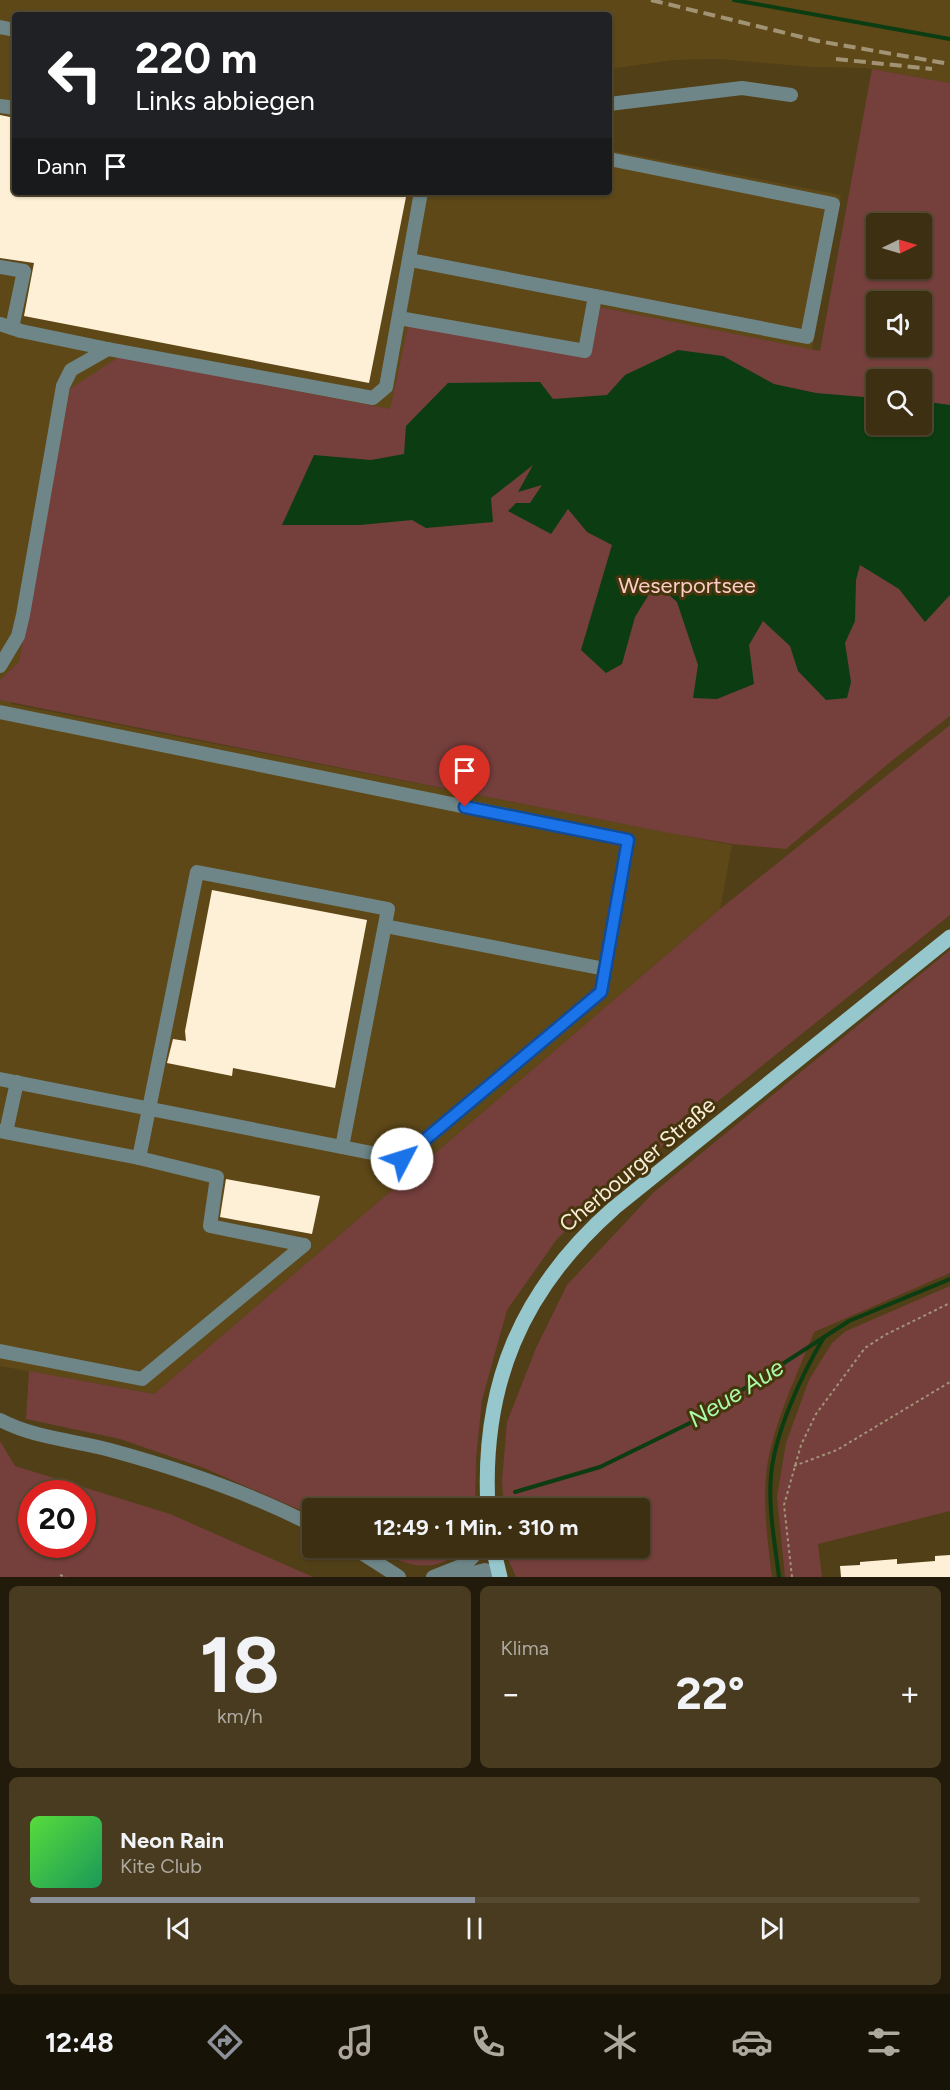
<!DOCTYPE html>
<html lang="de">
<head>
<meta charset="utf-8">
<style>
  :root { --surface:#3d2f12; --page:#483b20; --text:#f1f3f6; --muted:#ada99f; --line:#564a32; --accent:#8c9099 }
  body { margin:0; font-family:Figtree,sans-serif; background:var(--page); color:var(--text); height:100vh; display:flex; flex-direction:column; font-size:22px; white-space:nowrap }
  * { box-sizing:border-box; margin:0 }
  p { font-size:20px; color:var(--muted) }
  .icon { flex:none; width:33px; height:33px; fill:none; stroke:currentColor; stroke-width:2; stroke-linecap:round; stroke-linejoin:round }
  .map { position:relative; height:1577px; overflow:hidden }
  .sheet { display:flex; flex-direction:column; gap:9px; padding:9px; background:#221a0a; flex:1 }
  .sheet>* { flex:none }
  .guide { position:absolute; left:12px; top:12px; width:600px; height:183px; border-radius:6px; box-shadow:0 2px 4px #0004,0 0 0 2px var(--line); background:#202124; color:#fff; overflow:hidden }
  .needle { width:39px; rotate:85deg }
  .buttons { position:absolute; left:866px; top:213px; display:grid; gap:12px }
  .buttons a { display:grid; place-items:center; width:66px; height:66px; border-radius:6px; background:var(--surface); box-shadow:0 2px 4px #0004,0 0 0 2px var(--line); font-size:30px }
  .speed { position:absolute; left:18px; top:1480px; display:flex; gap:12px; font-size:30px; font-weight:700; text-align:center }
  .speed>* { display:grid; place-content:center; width:78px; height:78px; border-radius:50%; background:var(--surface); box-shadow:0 2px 4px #0004,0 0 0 2px var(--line); line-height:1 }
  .speed .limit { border:9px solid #d22; background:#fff; color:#111 }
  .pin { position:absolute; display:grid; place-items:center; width:51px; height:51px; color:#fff; margin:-62px -26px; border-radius:50% 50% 50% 0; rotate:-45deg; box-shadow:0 0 6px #0007 }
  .pin .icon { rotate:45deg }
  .me { position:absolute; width:66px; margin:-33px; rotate:50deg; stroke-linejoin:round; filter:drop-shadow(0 0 4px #0008) }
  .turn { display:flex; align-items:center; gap:21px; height:126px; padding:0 24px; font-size:27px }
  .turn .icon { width:78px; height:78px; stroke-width:2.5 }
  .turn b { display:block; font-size:42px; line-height:51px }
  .then { display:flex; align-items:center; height:57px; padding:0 24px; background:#0003; gap:12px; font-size:22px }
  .big { font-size:45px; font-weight:700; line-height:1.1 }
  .sheet .widget { flex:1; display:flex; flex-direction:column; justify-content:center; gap:9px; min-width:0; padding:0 21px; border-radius:9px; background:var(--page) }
  .sheet .dial { align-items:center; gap:0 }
  .dial b { font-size:78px; line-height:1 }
  .song { display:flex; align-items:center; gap:18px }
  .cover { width:72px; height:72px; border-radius:9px; background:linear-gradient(135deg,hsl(110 70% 55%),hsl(150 70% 35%)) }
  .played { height:6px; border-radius:3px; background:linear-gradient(90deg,var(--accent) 50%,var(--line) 50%) }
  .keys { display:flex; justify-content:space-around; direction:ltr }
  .heat { display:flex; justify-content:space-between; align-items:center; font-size:33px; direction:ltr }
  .sheet .tiles { flex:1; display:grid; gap:9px; grid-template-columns:1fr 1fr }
  .widget:last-child { grid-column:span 2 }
  .trip { position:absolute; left:302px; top:1498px; width:348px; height:60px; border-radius:6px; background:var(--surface); box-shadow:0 2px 4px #0004,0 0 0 2px var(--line); font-weight:700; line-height:60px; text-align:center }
  .dock { display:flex; height:96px; justify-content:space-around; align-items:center; background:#181307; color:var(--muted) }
  .dock .icon { width:42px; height:42px }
  .dock .current { color:var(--accent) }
  .dock b { font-size:27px; color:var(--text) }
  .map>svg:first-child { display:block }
  .built { fill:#5e4818 }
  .green { fill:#753f3c; fill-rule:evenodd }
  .water { fill:#0c3c11 }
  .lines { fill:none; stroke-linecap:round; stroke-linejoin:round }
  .stream { stroke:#0c3c11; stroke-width:4 }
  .building { fill:#fdf0d6 }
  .path { stroke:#a39476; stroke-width:2; stroke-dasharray:3 3; stroke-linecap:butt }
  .minor { stroke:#6e8688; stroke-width:14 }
  .major { stroke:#96c7cd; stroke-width:15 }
  .rail { stroke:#a19374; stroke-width:4; stroke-dasharray:12 6; stroke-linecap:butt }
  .route-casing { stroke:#114b97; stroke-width:15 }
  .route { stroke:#1a73e8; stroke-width:10 }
  .labels { text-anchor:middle; stroke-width:6; stroke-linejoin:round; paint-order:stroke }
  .park-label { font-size:22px; fill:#fcccc7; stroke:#46350c }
  .street-label { font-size:22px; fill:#f8edd8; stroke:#46350c }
  .water-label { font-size:24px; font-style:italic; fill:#a8fca9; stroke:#46350c }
</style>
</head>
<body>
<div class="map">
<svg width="950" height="1577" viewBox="0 0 950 1577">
  <rect width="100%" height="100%" fill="#513f18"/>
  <polygon class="built" points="0,0 950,0 950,83 866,68 812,67 718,59 673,60 609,69 609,15 15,15 15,192 609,192 609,150 841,195 812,350 599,307 589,358 408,326 390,410 119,357 11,704 732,845 720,909 154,1394 0,1366"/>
  <g class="green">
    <path d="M872,69L950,83V716L894,759L786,849L732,844L664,832L0,700V680L19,662L70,389L119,357L390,409L408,326L588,357L599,307L820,351ZM876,224H921V268H876ZM876,302H921V346H876ZM876,380H921V424H876Z"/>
    <polygon points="950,725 950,915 626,1175 557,1239 507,1310 482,1400 476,1459 475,1509 312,1509 312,1515 204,1468 120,1439 26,1419 29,1371 154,1394 720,909"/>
    <path d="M950,950V1273L814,1332C797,1375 770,1430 766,1476C763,1509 768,1544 772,1577H516L509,1561L508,1548H639V1509H504L502,1481L507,1422L536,1348L567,1285L654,1192Z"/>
    <polygon points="950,1286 950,1511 818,1544 822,1577 785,1577 777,1497 786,1443 809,1380 832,1343 846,1331"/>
    <path d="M0,1441L15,1466L170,1514L313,1577H0ZM32,1494H82V1545H32Z"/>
    <path d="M372,1548H463C436,1577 403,1565 372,1548Z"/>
  </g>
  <polygon class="water" points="678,350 723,356 774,384 816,393 876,398 876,424 921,424 921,401 950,405 950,595 925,622 899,589 860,565 856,580 855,621 845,643 851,682 847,698 826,700 798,671 790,646 763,621 749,645 754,684 717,699 693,698 698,665 677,602 656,583 635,617 622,664 606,673 581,650 612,545 587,532 568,509 551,534 508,511 516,503 530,503 542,485 518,492 533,465 491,498 493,522 426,528 412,520 360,525 282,525 314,455 371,460 404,454 406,426 448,383 540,382 553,399 607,395 625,375"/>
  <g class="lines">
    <g class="stream">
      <polyline points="734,0 950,39"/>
      <polyline points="515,1492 600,1467 694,1421 849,1321 950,1279"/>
      <polyline points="422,1509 469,1499"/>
      <path d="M779,1577C775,1544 768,1508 771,1475C775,1432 802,1374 824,1337"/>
    </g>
  </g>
  <g class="building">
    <polygon points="0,115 15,118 15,192 407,192 369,383 24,316 34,263 0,258"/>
    <polygon points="212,890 367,920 335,1088 233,1068 232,1076 167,1063 173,1039 186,1041 185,1031"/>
    <polygon points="226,1179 320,1196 312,1234 220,1217"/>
    <polygon points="950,1555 950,1577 841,1577 840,1566 860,1565 860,1562 897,1559 897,1564 935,1561 935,1556"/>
  </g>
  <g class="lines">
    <g class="path">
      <polyline points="794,1466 837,1450 950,1382"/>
      <polyline points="60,1575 66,1577"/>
      <polyline points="792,1577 784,1505 801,1445 816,1414 865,1348 885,1335 950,1303"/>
    </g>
    <g class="minor">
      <polyline points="0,27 15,30"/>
      <polyline points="609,104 742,88 791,95"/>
      <polyline points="0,106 15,108"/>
      <polyline points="410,260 807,337 833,204 609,159"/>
      <polyline points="0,267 24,271 12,328"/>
      <polyline points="399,318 585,351 595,296"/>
      <polyline points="0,324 21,331 108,349 373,398 386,387 421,192"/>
      <polyline points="0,666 18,636 23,615 63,386 71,370 108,349"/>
      <polyline points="0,712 628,840 601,992 402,1159 0,1079"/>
      <polyline points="385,926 605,969"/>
      <polyline points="0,1131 139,1158"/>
      <polyline points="6,1132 17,1082"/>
      <polyline points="304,1245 210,1226 217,1177 139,1158 197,872 388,909 342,1147"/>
      <polyline points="0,1351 142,1379 304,1245"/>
      <path d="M0,1420C34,1438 73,1440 110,1450C180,1469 248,1492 312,1525"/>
      <polyline points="354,1548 399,1577"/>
      <polyline points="433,1577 466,1564 481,1548"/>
      <polyline points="458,1577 485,1570 499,1573 496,1577"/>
    </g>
    <g class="major">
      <path d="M488,1509C481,1385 521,1290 614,1208L950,937"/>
      <polyline points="493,1548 500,1577"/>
    </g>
    <g class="rail">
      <polyline points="651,0 818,41 950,64"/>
      <polyline points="836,59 932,69"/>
    </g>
  </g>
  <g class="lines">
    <g class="route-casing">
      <polyline id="route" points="402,1159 601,992 628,840 465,807"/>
    </g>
    <use href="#route" class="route"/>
  </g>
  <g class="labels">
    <g class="park-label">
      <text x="687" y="593">Weserportsee</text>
    </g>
    <g class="street-label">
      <text transform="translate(637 1164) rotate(-40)" y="8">Cherbourger Straße</text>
    </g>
    <g class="water-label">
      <text transform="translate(736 1393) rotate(-32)" y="8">Neue Aue</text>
    </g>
  </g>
</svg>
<div class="buttons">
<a><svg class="needle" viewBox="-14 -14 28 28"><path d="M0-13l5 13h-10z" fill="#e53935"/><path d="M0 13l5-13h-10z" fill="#ada99f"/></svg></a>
<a><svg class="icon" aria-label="sound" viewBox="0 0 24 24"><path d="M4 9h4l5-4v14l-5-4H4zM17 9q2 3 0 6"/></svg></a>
<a><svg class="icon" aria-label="search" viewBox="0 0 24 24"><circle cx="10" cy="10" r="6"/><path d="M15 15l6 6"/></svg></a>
</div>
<div class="speed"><div class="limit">20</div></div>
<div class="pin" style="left:465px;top:807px;background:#d93025"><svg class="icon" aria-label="arrive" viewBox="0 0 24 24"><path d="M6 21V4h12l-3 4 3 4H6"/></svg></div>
<svg class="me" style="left:402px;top:1159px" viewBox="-20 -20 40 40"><circle r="19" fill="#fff"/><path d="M0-13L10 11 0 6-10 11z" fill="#1a73e8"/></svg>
<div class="trip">12:49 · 1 Min. · 310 m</div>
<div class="guide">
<div class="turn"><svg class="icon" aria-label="left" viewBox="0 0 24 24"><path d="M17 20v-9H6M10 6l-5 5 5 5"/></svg><div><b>220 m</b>Links abbiegen</div></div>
<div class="then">Dann<svg class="icon" aria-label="arrive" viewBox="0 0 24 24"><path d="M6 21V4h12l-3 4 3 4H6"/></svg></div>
</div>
</div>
<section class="sheet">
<div class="tiles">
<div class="widget dial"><b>18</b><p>km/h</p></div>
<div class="widget"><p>Klima</p>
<div class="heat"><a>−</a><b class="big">22°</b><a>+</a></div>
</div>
<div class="widget">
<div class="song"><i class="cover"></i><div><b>Neon Rain</b><p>Kite Club</p></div></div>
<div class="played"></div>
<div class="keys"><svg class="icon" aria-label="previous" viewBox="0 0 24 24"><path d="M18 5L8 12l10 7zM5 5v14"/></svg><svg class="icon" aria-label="pause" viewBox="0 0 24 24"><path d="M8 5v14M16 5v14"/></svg><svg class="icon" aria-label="next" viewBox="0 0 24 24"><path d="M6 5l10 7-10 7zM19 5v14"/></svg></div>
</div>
</div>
</section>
<nav class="dock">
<b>12:48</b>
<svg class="icon current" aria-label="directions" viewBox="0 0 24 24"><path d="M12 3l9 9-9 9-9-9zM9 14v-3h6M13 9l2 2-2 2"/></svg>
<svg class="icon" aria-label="music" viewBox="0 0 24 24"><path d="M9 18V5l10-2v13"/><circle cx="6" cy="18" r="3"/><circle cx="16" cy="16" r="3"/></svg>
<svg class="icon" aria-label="phone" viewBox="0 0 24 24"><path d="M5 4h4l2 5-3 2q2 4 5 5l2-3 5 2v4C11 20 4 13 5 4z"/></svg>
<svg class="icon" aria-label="climate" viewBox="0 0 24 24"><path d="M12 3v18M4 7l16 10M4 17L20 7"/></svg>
<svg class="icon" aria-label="car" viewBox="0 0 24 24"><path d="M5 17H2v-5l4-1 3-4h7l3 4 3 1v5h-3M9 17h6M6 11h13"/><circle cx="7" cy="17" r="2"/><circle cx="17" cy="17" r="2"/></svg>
<svg class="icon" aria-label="filters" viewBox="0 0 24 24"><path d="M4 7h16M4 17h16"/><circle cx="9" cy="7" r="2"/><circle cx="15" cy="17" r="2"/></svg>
</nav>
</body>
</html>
